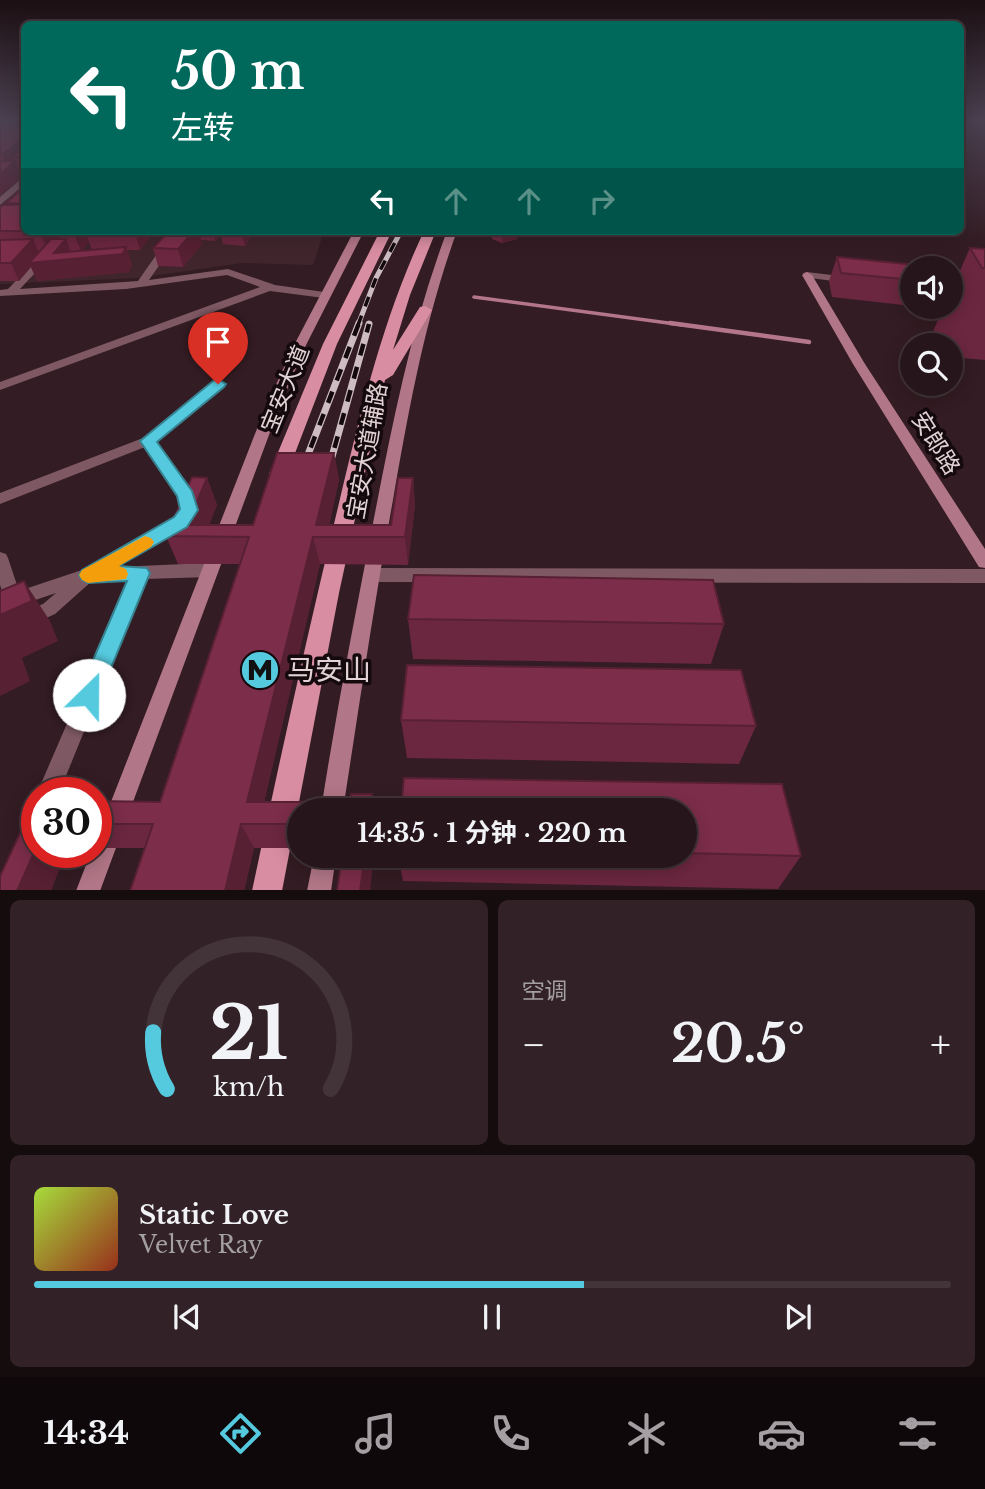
<!DOCTYPE html>
<html lang="zh">
<head>
<meta charset="utf-8">
<style>
  :root { --surface:#26151a; --page:#322227; --text:#f1f3f6; --muted:#a49fa2; --line:#423439; --accent:#55cadf }
  body { margin:0; font-family:"Libre Baskerville","Noto Sans SC",serif; background:var(--page); color:var(--text); height:100vh; display:flex; flex-direction:column; font-size:26px; white-space:nowrap }
  * { box-sizing:border-box; margin:0 }
  p { font-size:23px; color:var(--muted) }
  .icon { flex:none; width:38px; height:38px; fill:none; stroke:currentColor; stroke-width:2; stroke-linecap:round; stroke-linejoin:round }
  .map { position:relative; height:890px; overflow:hidden }
  .panel { display:flex; flex-direction:column; gap:10px; padding:10px; background:#150c0e; flex:1 }
  .panel>* { flex:none }
  .top-card { position:absolute; left:21px; top:21px; width:943px; height:214px; border-radius:10px; box-shadow:0 4px 18px #0003,0 0 0 2px var(--line); background:#00695c; color:#fff; overflow:hidden }
  .tools { position:absolute; left:900px; top:256px; display:grid; gap:14px }
  .tools a { display:grid; place-items:center; width:63px; height:63px; border-radius:50%; background:var(--surface); box-shadow:0 4px 18px #0003,0 0 0 2px var(--line); font-size:35px }
  .speed { position:absolute; left:21px; top:777px; display:flex; gap:14px; font-size:35px; font-weight:700; text-align:center }
  .speed>* { display:grid; place-content:center; width:91px; height:91px; border-radius:50%; background:var(--surface); box-shadow:0 4px 18px #0003,0 0 0 2px var(--line); line-height:1 }
  .speed .limit { border:10px solid #d22; background:#fff; color:#111 }
  .pin { position:absolute; display:grid; place-items:center; width:60px; height:60px; color:#fff; margin:-72px -30px; border-radius:50% 50% 50% 0; rotate:-45deg; box-shadow:0 0 7px #0007 }
  .pin .icon { rotate:45deg }
  .me { position:absolute; width:77px; margin:-38px; rotate:23deg; stroke-linejoin:round; filter:drop-shadow(0 0 5px #0008) }
  .turn { display:flex; align-items:center; gap:24px; height:147px; padding:0 35px; font-size:32px }
  .turn .icon { width:91px; height:91px; stroke-width:2.5 }
  .turn b { display:block; font-size:49px; line-height:60px }
  .lanes { display:flex; align-items:center; height:66px; padding:0 35px; background:#0003; justify-content:center; gap:35px; direction:ltr }
  .lanes .off { opacity:.35 }
  .big { font-size:52px; font-weight:700; line-height:1.1 }
  .panel .card { flex:1; display:flex; flex-direction:column; justify-content:center; gap:10px; min-width:0; padding:0 24px; border-radius:10px; background:var(--page) }
  .panel .dial { align-items:center; gap:0 }
  .dial svg { height:182px; overflow:visible; fill:none; stroke:var(--line); stroke-width:7; stroke-linecap:round; text-anchor:middle }
  .dial text { fill:var(--text); stroke:none }
  .song { display:flex; align-items:center; gap:21px }
  .cover { width:84px; height:84px; border-radius:10px; background:linear-gradient(135deg,hsl(80 70% 55%),hsl(10 70% 35%)) }
  .played { height:7px; border-radius:4px; background:linear-gradient(90deg,var(--accent) 60%,var(--line) 60%) }
  .keys { display:flex; justify-content:space-around; direction:ltr }
  .heat { display:flex; justify-content:space-between; align-items:center; font-size:38px; direction:ltr }
  .panel .tiles { flex:1; display:grid; gap:10px; grid-template-columns:1fr 1fr }
  .card:last-child { grid-column:span 2 }
  .trip { position:absolute; left:287px; top:798px; width:410px; height:70px; border-radius:35px; background:var(--surface); box-shadow:0 4px 18px #0003,0 0 0 2px var(--line); font-weight:700; line-height:70px; text-align:center }
  .menu { display:flex; height:112px; justify-content:space-around; align-items:center; background:#0f080a; color:var(--muted) }
  .menu .icon { width:49px; height:49px }
  .menu .current { color:var(--accent) }
  .menu b { font-size:32px; color:var(--text) }
  .map>svg:first-child { display:block }
  .built { fill:#41252c }
  .lines { fill:none; stroke-linecap:round; stroke-linejoin:round }
  .stream-far1 { stroke:#b4768a; stroke-width:3.5 }
  .stream { stroke:#b4768a; stroke-width:4.5 }
  .street { fill:#7e5963; fill-rule:evenodd }
  .secondary { fill:#b17687; fill-rule:evenodd }
  .primary { fill:#d98da3; fill-rule:evenodd }
  .rail-far2-casing { stroke:#cdbcc1; stroke-width:5 }
  .rail-far1-casing { stroke:#cdbcc1; stroke-width:7 }
  .rail-casing { stroke:#cdbcc1; stroke-width:8 }
  .rail-far2 { stroke:#140a0d; stroke-width:3.5; stroke-dasharray:10; stroke-linecap:butt }
  .rail-far1 { stroke:#140a0d; stroke-width:4.5; stroke-dasharray:12; stroke-linecap:butt }
  .rail { stroke:#140a0d; stroke-width:5; stroke-dasharray:16; stroke-linecap:butt }
  .wall { fill:#6b273f; fill-rule:evenodd }
  .shaded-wall { fill:#572033 }
  .building { fill:#7c2d49; stroke:#572033; stroke-width:2 }
  .route { fill:#55cadf; stroke:#378391; stroke-width:2 }
  .slow { fill:#f59e0b }
  .labels { text-anchor:middle; stroke-width:7; stroke-linejoin:round; paint-order:stroke }
  .street-label { font-size:23px; fill:#e2d2d6; stroke:#140a0d }
  .near-poi-label { font-size:28px; fill:#e2d2d6; stroke:#140a0d; text-anchor:start }
</style>
</head>
<body>
<div class="map">
<svg width="985" height="891" viewBox="0 0 985 891">
  <rect width="100%" height="100%" fill="#331c23"/>
  <polygon class="built" points="0,120 24,120 24,231 324,231 313,265 242,263 137,278 0,284"/>
  <g class="lines">
    <polyline class="stream-far1" points="474,297 683,325"/>
    <polyline class="stream" points="670,323 809,342"/>
    <g class="street">
      <polygon points="11,120 19,120 0,134 0,129"/>
      <polygon points="21,179 24,179 24,185 0,205 0,197"/>
      <polygon points="64,231 74,231 20,289 138,281 173,231 183,231 149,280 228,269 275,285 324,292 329,295 324,298 270,291 0,390 0,382 260,287 227,275 126,289 0,296 0,290 8,289"/>
      <polygon points="807,272 848,277 853,280 848,283 803,277 803,273"/>
      <polygon points="218,380 222,381 224,384 222,387 156,442 191,491 197,510 186,526 115,567 209,563 215,565 217,570 215,575 209,577 146,579 59,793 37,793 129,580 92,581 55,614 0,639 0,623 43,604 56,593 0,612 0,598 4,597 0,585 0,552 6,554 8,558 19,591 82,570 174,518 181,509 179,496 145,447 0,504 0,493 143,438 214,381"/>
      <polygon points="371,568 985,569 985,583 371,582 365,580 363,575 365,570"/>
    </g>
    <g class="secondary">
      <polygon points="354,231 364,231 304,349 276,416 100,891 76,891 91,852 96,852 96,840 262,416 292,349"/>
      <path d="M447,231H457C425,319 409,408 393,500C374,603 359,707 343,810H321C336,713 355,615 374,518C393,420 412,324 447,231Z"/>
      <polygon points="807,272 812,275 865,364 985,549 985,568 979,567 853,364 802,275"/>
      <polygon points="314,856 336,856 331,891 307,891"/>
    </g>
    <g class="primary">
      <polygon points="380,231 392,231 337,344 287,474 284,478 272,478 269,474 323,344"/>
      <path d="M424,231H436L410,295L393,350L420,307L425,306L432,310L393,375L385,380L339,593L282,891H252C278,768 305,645 334,524C358,424 380,324 424,231Z"/>
    </g>
    <g class="rail-far2-casing">
      <polyline id="rail-far2" points="358,325 376,278 401,231"/>
    </g>
    <g class="rail-far1-casing">
      <g id="rail-far1">
        <polyline points="302,470 359,323"/>
        <polyline points="328,471 369,324"/>
      </g>
    </g>
    <g class="rail-casing">
      <polyline id="rail" points="328,472 329,469"/>
    </g>
    <use href="#rail-far2" class="rail-far2"/>
    <use href="#rail-far1" class="rail-far1"/>
    <use href="#rail" class="rail"/>
  </g>
  <g class="wall">
    <polygon points="17,120 24,120 24,172 20,172 22,177 0,195 0,126 18,122"/>
    <path d="M24,187V231H155L140,250H127L132,265L129,272L37,281L31,267L19,281H0V207L6,205V203ZM89,242L92,250L81,251Z"/>
    <polygon points="169,231 250,231 251,236 245,246 223,244 221,235 215,241 201,240 202,244 183,267 158,266 153,248"/>
    <polygon points="490,231 520,231 517,239 502,243 492,239"/>
    <polygon points="970,248 985,249 985,360 950,357 950,345 936,345 932,334 944,306 950,306 950,293"/>
    <polygon points="837,257 912,268 912,306 832,297 829,281"/>
    <polygon points="915,306 934,306 933,308"/>
    <polygon points="334,453 339,480 329,525 391,525 413,478 415,505 408,565 320,564 264,802 350,802 372,794 376,810 299,810 299,848 254,848 244,891 130,891 145,848 96,848 96,801 160,802 240,564 178,564 166,536 207,478 217,505 209,525 253,525"/>
    <polygon points="408,619 724,624 711,664 413,659"/>
    <polygon points="401,720 756,726 739,764 407,758"/>
    <polygon points="684,810 801,856 778,889 403,881 398,856 684,856"/>
  </g>
  <g class="shaded-wall">
    <polygon points="24,138 24,162 23,157 12,157 14,162 15,161 22,177 0,195 0,174 9,167 3,154"/>
    <polygon points="45,231 68,231 58,234 60,239 48,252 41,235"/>
    <polygon points="77,231 98,231 86,233 89,242 81,251 74,234"/>
    <polygon points="136,231 155,231 140,250 135,233"/>
    <polygon points="194,231 199,231 202,244 183,267 178,249"/>
    <polygon points="213,231 220,231 221,235 215,241"/>
    <polygon points="241,231 250,231 251,236 245,246"/>
    <polygon points="502,231 520,231 517,239 502,243"/>
    <polygon points="33,239 41,257 54,253 66,239 73,257 126,247 132,265 129,272 37,281 31,267 19,281 11,263"/>
    <polygon points="334,453 339,480 326,537 316,525"/>
    <polygon points="207,478 217,505 204,537 187,525"/>
    <polygon points="413,478 415,505 408,565 405,537"/>
    <polygon points="313,537 320,564 259,824 247,802"/>
    <polygon points="24,581 50,621 58,641 22,658 30,681 0,696 0,615"/>
    <polygon points="372,794 376,810 370,810"/>
    <polygon points="241,824 254,848 244,891 225,891"/>
    <polygon points="37,846 37,852 66,852 51,891 17,891"/>
    <polygon points="365,856 374,856 370,891 360,891"/>
  </g>
  <g class="building">
    <polygon points="6,122 24,122 24,138 3,154 0,154 0,126"/>
    <polygon points="24,147 24,155 23,157 12,157"/>
    <polygon points="2,161 15,161 0,174 0,163"/>
    <polygon points="24,187 24,204 6,203"/>
    <polygon points="24,204 24,231 0,231 0,207 3,205"/>
    <polygon points="29,231 45,231 41,235 25,235"/>
    <polygon points="61,231 77,231 74,234 58,234"/>
    <polygon points="88,231 136,231 135,233 86,233"/>
    <polygon points="169,231 194,231 178,249 153,248"/>
    <polygon points="33,239 11,263 0,263 0,240"/>
    <polygon points="51,239 66,239 54,253 126,247 123,254 29,263"/>
    <polygon points="970,248 985,249 985,268 982,268"/>
    <polygon points="837,257 936,267 937,268 912,268 912,280 841,273"/>
    <polygon points="277,453 334,453 316,525 391,525 398,478 413,478 405,537 313,537 247,802 350,802 351,794 372,794 370,810 299,810 299,824 241,824 225,891 130,891 153,824 96,824 96,801 160,802 249,537 166,536 192,477 207,478 187,525 253,525"/>
    <polygon points="414,575 713,580 724,624 408,619"/>
    <polygon points="24,581 32,601 0,615 0,591"/>
    <polygon points="407,665 741,670 756,726 401,720"/>
    <polygon points="404,778 782,784 801,856 684,853 684,810 401,810"/>
    <polygon points="37,797 37,846 17,891 0,891 0,876"/>
    <polygon points="342,856 365,856 360,891 337,891"/>
  </g>
  <linearGradient id="sky" x2="0" y2="1"><stop stop-color="#1c0f13"/><stop offset="0.49" stop-color="#4a4050"/><stop offset="1" stop-color="#4a4050" stop-opacity="0"/></linearGradient>
  <rect width="985" height="245" fill="url(#sky)"/>
  <polygon class="route" points="218,379 226,384 224,387 157,442 192,491 198,510 187,527 119,566 147,568 150,573 97,702 89,705 81,702 78,695 127,581 88,583 82,580 79,575 82,570 174,517 180,509 177,496 140,441 213,381"/>
  <polygon class="slow" points="145,536 151,538 154,542 151,547 119,566 126,569 128,574 126,579 88,583 82,580 79,575 82,570"/>
  <defs>
    <g id="metro-disc" transform="scale(2.0125)"><circle r="9.5" fill="#55cadf" stroke="#140a0d"/><path d="M-5.5 5V-5H-3L0 0L3-5H5.5V5H3V-.5L0 4L-3-.5V5Z" fill="#111"/></g>
  </defs>
  <g fill-rule="evenodd">
    <use href="#metro-disc" x="260" y="670"/>
  </g>
  <g class="labels">
    <g class="street-label">
      <text transform="translate(285 389) rotate(-68)" y="8">宝安大道</text>
      <text transform="translate(936 443) rotate(58)" y="8">安郎路</text>
      <text transform="translate(367 451) rotate(-80)" y="8">宝安大道辅路</text>
    </g>
    <g class="near-poi-label">
      <text x="287" y="680">马安山</text>
    </g>
  </g>
</svg>
<div class="tools">
<a><svg class="icon" aria-label="sound" viewBox="0 0 24 24"><path d="M4 9h4l5-4v14l-5-4H4zM17 9q2 3 0 6"/></svg></a>
<a><svg class="icon" aria-label="search" viewBox="0 0 24 24"><circle cx="10" cy="10" r="6"/><path d="M15 15l6 6"/></svg></a>
</div>
<div class="speed"><div class="limit">30</div></div>
<div class="pin" style="left:218px;top:384px;background:#d93025"><svg class="icon" aria-label="arrive" viewBox="0 0 24 24"><path d="M6 21V4h12l-3 4 3 4H6"/></svg></div>
<svg class="me" style="left:89px;top:695px" viewBox="-20 -20 40 40"><circle r="19" fill="#fff"/><path d="M0-13L10 11 0 6-10 11z" fill="#55cadf"/></svg>
<div class="trip">14:35 · 1 分钟 · 220 m</div>
<div class="top-card">
<div class="turn"><svg class="icon" aria-label="left" viewBox="0 0 24 24"><path d="M17 20v-9H6M10 6l-5 5 5 5"/></svg><div><b>50 m</b>左转</div></div>
<div class="lanes"><svg class="icon" aria-label="left" viewBox="0 0 24 24"><path d="M17 20v-9H6M10 6l-5 5 5 5"/></svg><svg class="icon off" aria-label="ahead" viewBox="0 0 24 24"><path d="M12 20V5M6 11l6-6 6 6"/></svg><svg class="icon off" aria-label="ahead" viewBox="0 0 24 24"><path d="M12 20V5M6 11l6-6 6 6"/></svg><svg class="icon off" aria-label="right" viewBox="0 0 24 24"><path d="M7 20v-9h11M14 6l5 5-5 5"/></svg></div>
</div>
</div>
<section class="panel">
<div class="tiles">
<div class="card dial"><svg viewBox="0 0 100 80">
<path d="M14 69A42 42 0 1 1 86 69"/>
<path d="M14 69A42 42 0 0 1 8 44" stroke="#55cadf"/>
<text x="50" y="56" font-size="32" font-weight="700">21</text>
<text x="50" y="72" font-size="11">km/h</text>
</svg></div>
<div class="card"><p>空调</p>
<div class="heat"><a>−</a><b class="big">20.5°</b><a>+</a></div>
</div>
<div class="card">
<div class="song"><i class="cover"></i><div><b>Static Love</b><p>Velvet Ray</p></div></div>
<div class="played"></div>
<div class="keys"><svg class="icon" aria-label="previous" viewBox="0 0 24 24"><path d="M18 5L8 12l10 7zM5 5v14"/></svg><svg class="icon" aria-label="pause" viewBox="0 0 24 24"><path d="M8 5v14M16 5v14"/></svg><svg class="icon" aria-label="next" viewBox="0 0 24 24"><path d="M6 5l10 7-10 7zM19 5v14"/></svg></div>
</div>
</div>
</section>
<nav class="menu">
<b>14:34</b>
<svg class="icon current" aria-label="directions" viewBox="0 0 24 24"><path d="M12 3l9 9-9 9-9-9zM9 14v-3h6M13 9l2 2-2 2"/></svg>
<svg class="icon" aria-label="music" viewBox="0 0 24 24"><path d="M9 18V5l10-2v13"/><circle cx="6" cy="18" r="3"/><circle cx="16" cy="16" r="3"/></svg>
<svg class="icon" aria-label="phone" viewBox="0 0 24 24"><path d="M5 4h4l2 5-3 2q2 4 5 5l2-3 5 2v4C11 20 4 13 5 4z"/></svg>
<svg class="icon" aria-label="climate" viewBox="0 0 24 24"><path d="M12 3v18M4 7l16 10M4 17L20 7"/></svg>
<svg class="icon" aria-label="car" viewBox="0 0 24 24"><path d="M5 17H2v-5l4-1 3-4h7l3 4 3 1v5h-3M9 17h6M6 11h13"/><circle cx="7" cy="17" r="2"/><circle cx="17" cy="17" r="2"/></svg>
<svg class="icon" aria-label="filters" viewBox="0 0 24 24"><path d="M4 7h16M4 17h16"/><circle cx="9" cy="7" r="2"/><circle cx="15" cy="17" r="2"/></svg>
</nav>
</body>
</html>
